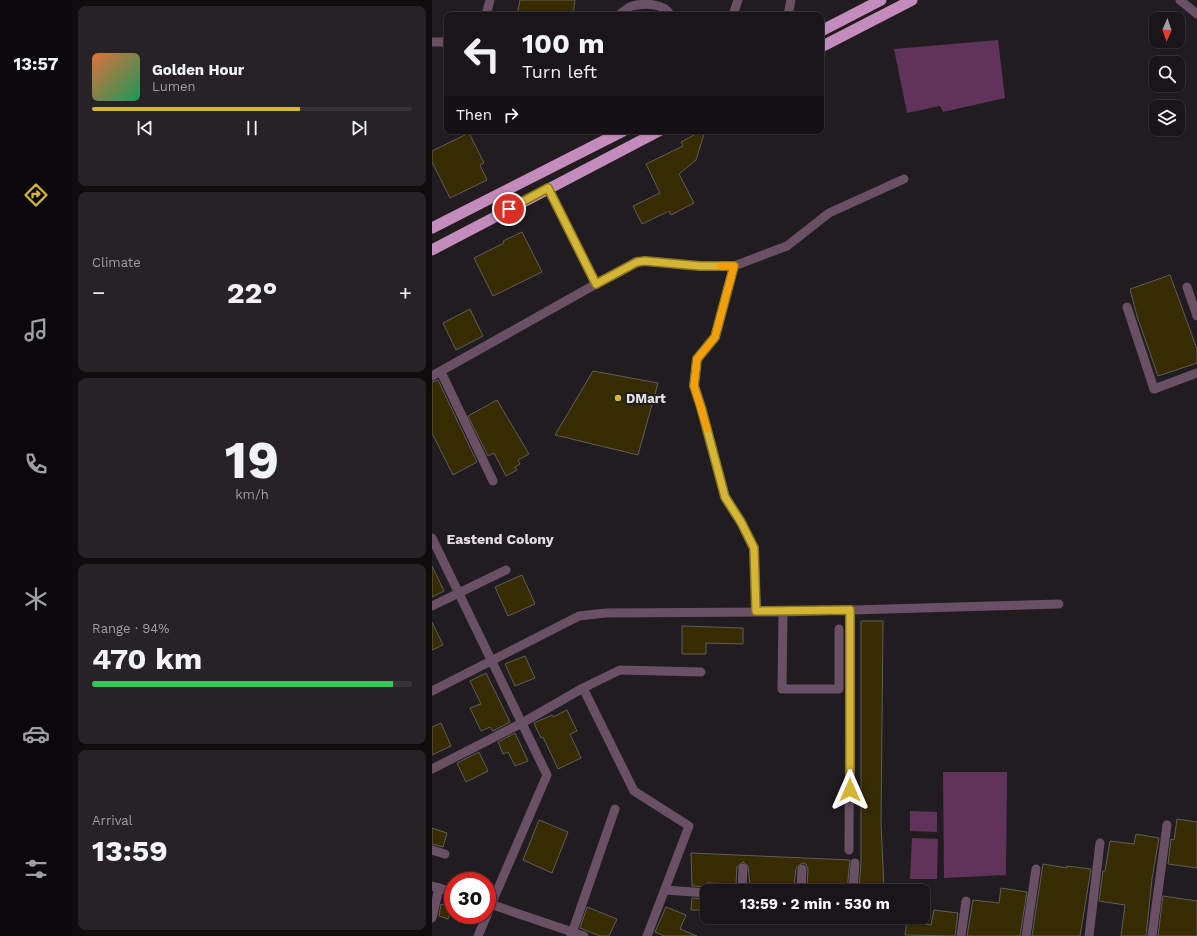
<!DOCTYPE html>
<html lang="en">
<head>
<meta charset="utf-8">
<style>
  :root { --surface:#191518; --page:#262225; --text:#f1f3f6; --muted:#9f9fa2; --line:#373437; --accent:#d5b535 }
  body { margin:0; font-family:"Work Sans",sans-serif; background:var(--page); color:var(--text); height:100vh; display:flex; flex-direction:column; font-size:15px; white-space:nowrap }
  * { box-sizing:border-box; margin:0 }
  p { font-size:13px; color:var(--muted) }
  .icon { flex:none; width:22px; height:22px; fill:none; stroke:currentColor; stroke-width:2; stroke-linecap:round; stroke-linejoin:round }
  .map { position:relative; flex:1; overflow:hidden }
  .panel { display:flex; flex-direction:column; gap:6px; padding:6px; background:#0e0c0d; width:360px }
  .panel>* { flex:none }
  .hud { position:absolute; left:12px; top:12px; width:380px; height:122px; border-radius:8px; box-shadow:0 1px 3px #0004,0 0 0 1px var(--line); background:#191518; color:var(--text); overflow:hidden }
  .needle { width:26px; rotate:182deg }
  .tools { position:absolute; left:717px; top:12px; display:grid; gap:8px }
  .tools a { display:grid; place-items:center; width:36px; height:36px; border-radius:8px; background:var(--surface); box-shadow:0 1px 3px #0004,0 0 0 1px var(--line); font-size:20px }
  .speed { position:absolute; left:12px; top:872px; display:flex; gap:8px; font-size:20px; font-weight:700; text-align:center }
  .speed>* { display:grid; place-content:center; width:52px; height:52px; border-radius:50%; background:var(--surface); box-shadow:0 1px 3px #0004,0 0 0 1px var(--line); line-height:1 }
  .speed .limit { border:6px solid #d22; background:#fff; color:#111 }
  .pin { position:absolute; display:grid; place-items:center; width:34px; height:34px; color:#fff; margin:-17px; border:2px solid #fff; border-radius:50%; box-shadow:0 1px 4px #0007 }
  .me { position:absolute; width:44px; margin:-22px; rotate:0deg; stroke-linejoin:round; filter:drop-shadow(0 0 3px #0008) }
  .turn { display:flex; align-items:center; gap:14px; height:84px; padding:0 12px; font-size:18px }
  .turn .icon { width:52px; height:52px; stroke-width:2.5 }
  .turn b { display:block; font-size:28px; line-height:34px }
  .then { display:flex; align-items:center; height:38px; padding:0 12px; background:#0003; gap:8px; font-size:15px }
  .big { font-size:30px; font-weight:700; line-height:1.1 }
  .panel .tile { flex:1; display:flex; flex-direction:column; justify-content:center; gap:6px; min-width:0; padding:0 14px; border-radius:8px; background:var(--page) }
  .panel .dial { align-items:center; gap:0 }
  .dial b { font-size:52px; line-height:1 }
  .song { display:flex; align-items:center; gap:12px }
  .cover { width:48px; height:48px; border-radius:6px; background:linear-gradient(135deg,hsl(20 70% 55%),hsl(150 70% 35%)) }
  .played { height:4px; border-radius:2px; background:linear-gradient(90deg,var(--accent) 65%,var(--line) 65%) }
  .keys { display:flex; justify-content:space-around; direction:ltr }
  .heat { display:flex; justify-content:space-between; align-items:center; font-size:22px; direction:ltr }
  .charge { height:6px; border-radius:3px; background:linear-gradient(90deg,#34c759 94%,var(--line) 0) }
  .trip { position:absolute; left:268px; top:884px; width:230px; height:40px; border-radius:8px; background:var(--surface); box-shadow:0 1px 3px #0004,0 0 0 1px var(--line); font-weight:700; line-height:40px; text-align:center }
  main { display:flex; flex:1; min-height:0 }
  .tabs { display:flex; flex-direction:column; width:72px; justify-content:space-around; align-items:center; background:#0a080a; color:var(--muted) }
  .tabs .icon { width:28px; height:28px }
  .tabs .current { color:var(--accent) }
  .tabs b { font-size:18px; color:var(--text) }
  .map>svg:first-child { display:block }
  .green { fill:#60335b }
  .building { fill:#372c01; stroke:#605e59 }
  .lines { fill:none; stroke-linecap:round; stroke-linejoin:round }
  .minor { stroke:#695065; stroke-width:9 }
  .trunk { stroke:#c48cbc; stroke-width:11 }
  .route-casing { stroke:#8a7622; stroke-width:10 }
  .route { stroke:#d5b535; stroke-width:7 }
  .slow { stroke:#f59e0b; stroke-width:7 }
  .poi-dot { fill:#d5b535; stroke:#211c20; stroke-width:1.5 }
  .labels { text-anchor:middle; stroke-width:4; stroke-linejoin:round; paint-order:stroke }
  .poi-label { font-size:13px; font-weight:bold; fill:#e7e4e7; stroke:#211c20; text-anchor:start }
  .neighbourhood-label { font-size:14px; font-weight:bold; fill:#e4dee3; stroke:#211c20 }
</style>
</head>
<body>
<main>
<nav class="tabs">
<b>13:57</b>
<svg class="icon current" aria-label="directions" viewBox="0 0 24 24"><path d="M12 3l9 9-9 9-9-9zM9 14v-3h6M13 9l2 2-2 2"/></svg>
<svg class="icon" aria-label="music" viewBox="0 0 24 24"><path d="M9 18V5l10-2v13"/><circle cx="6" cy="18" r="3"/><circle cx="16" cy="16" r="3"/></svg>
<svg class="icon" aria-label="phone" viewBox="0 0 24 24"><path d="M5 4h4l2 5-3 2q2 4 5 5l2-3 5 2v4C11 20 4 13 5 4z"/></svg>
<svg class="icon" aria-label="climate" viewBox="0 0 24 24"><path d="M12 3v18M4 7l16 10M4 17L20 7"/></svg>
<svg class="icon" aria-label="car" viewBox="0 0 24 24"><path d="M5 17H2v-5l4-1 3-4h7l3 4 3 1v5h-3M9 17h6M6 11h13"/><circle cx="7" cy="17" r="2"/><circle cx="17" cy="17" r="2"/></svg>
<svg class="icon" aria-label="filters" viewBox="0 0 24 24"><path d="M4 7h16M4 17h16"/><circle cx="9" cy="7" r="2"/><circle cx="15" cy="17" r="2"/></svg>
</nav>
<section class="panel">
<div class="tile">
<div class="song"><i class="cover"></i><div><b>Golden Hour</b><p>Lumen</p></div></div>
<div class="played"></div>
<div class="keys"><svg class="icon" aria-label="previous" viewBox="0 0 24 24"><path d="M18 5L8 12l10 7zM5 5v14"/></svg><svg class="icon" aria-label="pause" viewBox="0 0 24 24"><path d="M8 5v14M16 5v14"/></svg><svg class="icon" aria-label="next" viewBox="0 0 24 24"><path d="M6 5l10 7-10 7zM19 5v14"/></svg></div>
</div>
<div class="tile"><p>Climate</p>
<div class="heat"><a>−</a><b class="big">22°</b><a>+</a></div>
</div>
<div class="tile dial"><b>19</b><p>km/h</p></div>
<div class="tile"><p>Range · 94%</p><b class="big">470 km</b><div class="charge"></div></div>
<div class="tile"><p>Arrival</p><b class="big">13:59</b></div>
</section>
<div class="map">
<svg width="765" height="936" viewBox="0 0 765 936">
  <rect width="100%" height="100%" fill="#211c20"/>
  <g class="green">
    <polygon points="566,40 573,98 511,112 508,106 475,113 462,49"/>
    <polygon points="511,772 575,772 574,875 512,878"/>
    <polygon points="478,811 505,812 505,832 478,831"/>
    <polygon points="480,838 506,839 505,879 478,879"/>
  </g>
  <g class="building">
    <polygon points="88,0 143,0 141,15 85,15"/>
    <polygon points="269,131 273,131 264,160 247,174 262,203 239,215 237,211 210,224 201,206 228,193 214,164 251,146 249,142"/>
    <polygon points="37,133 52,163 48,165 55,180 18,198 0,162 0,151"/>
    <polygon points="90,232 110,272 61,296 42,258 72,243 71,241"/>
    <polygon points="738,275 765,349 765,363 726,376 705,316 698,289"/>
    <polygon points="38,309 51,336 24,350 11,323"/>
    <polygon points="161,371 226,383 206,455 123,435"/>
    <polygon points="6,380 45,462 21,475 0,433 0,382"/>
    <polygon points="65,400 97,454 86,460 88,464 83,467 85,470 74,476 62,453 56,456 36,416"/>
    <polygon points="0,566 12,591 0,597"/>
    <polygon points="90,575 103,604 76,616 63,587"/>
    <polygon points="429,621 451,621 449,823 452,889 427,888 429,863"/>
    <polygon points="0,622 11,645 0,650"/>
    <polygon points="250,626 311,628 311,644 274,643 274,654 250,654"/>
    <polygon points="93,656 103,678 83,686 73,664"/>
    <polygon points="54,673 78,722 61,731 58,727 49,731 38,708 49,704 38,681"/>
    <polygon points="135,710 145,731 138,734 149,758 126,769 111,737 109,738 102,723 120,715 121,717"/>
    <polygon points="9,723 19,746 0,755 0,727"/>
    <polygon points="83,733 96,761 83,766 76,752 71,754 66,742"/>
    <polygon points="47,752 56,771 34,782 25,763"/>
    <polygon points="745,819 765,822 765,868 736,864 739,839 742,840"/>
    <polygon points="107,820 136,832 120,873 91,860"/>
    <polygon points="0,828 15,833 11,847 0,844"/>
    <polygon points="704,834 727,838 720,879 714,936 689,936 693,905 667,901 671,871 673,871 678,841 702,844"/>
    <polygon points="259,853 418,860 415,890 375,887 376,869 374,864 370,863 364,868 362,887 318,885 316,866 311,862 305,867 304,884 275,883 275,887 260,886"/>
    <polygon points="611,864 635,868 635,866 659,869 648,936 600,936"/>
    <polygon points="569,888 595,892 588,936 535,936 541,900 567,903"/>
    <polygon points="731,896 765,901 765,936 726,936"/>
    <polygon points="260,898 275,899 275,910 259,910"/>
    <polygon points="9,904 20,908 16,919 7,916"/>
    <polygon points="155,907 185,919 177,936 168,936 148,928"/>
    <polygon points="234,907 254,915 248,929 265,936 232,936 223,932"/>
    <polygon points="502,910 526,913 523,936 473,935 475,921 499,925"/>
  </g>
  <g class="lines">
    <g class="minor">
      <polyline points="748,0 765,14"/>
      <polyline points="54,15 58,0"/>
      <path d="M187,15C191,12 196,7 200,6C212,3 233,3 238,15"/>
      <polyline points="301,15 306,0"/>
      <polyline points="356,15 359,0"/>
      <polyline points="0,42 15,42"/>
      <polyline points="302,266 283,337 265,359 262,385 269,407 293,497 309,522 322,549 324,611"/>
      <polyline points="164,284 205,262 213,261 268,266 302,266 355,246 397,213 472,179"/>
      <polyline points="755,287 765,316"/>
      <polyline points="695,307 722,389 765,373"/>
      <polyline points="9,372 61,481"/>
      <polyline points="0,376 164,284 116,189"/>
      <polyline points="0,538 115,775 55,914"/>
      <polyline points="0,606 74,570"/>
      <polyline points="351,612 350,689 407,689 407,629"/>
      <polyline points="151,688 202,791 257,826 215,936"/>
      <polyline points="0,691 147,616 174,613 351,612 627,604"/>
      <polyline points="0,769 90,723 151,688 188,670 269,672"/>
      <polyline points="0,850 13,854"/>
      <polyline points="417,850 418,610"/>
      <polyline points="0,886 21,892"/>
      <polyline points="233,890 275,893"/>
      <polyline points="310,891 311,868"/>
      <polyline points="369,891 370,869"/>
      <polyline points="421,891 423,863"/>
      <polyline points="55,903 152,936"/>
      <polyline points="0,918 7,888"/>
      <polyline points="420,918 420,917"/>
      <polyline points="46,936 55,915"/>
      <polyline points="139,936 183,809"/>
      <polyline points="529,936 534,901"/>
      <polyline points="594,936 604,869"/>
      <polyline points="657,936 668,843"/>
      <polyline points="720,936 735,825"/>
    </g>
    <g class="trunk">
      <polyline points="389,31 449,0"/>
      <polyline points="389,47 480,0"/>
      <polyline points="0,228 191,131"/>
      <polyline points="0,250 227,131"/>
    </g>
  </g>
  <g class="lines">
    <g class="route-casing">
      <polyline id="route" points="77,209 116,188 164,284 205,262 213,261 268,266 302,266 283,337 265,359 262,386 269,407 293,497 309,522 322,548 324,611 418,610 418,790"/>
    </g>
    <use href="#route" class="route"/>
    <polyline class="slow" points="275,429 262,386 265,359 283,337 302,266 288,266"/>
  </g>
  <circle class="poi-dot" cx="186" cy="398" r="4"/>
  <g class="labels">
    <g class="poi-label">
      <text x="194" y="403">DMart</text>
    </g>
    <g class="neighbourhood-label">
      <text x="68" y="544">Eastend Colony</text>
    </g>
  </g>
</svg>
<div class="tools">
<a><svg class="needle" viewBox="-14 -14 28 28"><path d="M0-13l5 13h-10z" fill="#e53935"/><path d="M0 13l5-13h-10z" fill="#9f9fa2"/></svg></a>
<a><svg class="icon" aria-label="search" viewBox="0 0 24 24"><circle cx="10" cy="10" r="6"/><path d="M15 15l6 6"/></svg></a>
<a><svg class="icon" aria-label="layers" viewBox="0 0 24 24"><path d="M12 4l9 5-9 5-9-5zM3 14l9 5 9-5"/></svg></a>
</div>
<div class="speed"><div class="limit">30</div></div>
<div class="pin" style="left:77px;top:209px;background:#d93025"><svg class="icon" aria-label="arrive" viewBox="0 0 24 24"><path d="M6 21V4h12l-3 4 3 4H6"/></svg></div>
<svg class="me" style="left:418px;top:790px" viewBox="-20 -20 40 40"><path d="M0-17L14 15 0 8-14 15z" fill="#d5b535" stroke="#fff" stroke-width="4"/></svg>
<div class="trip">13:59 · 2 min · 530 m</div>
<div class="hud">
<div class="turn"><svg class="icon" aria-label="left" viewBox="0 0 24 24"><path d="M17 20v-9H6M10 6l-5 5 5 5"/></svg><div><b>100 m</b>Turn left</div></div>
<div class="then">Then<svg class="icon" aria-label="right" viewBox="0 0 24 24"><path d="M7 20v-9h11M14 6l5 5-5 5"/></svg></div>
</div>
</div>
</main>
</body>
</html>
